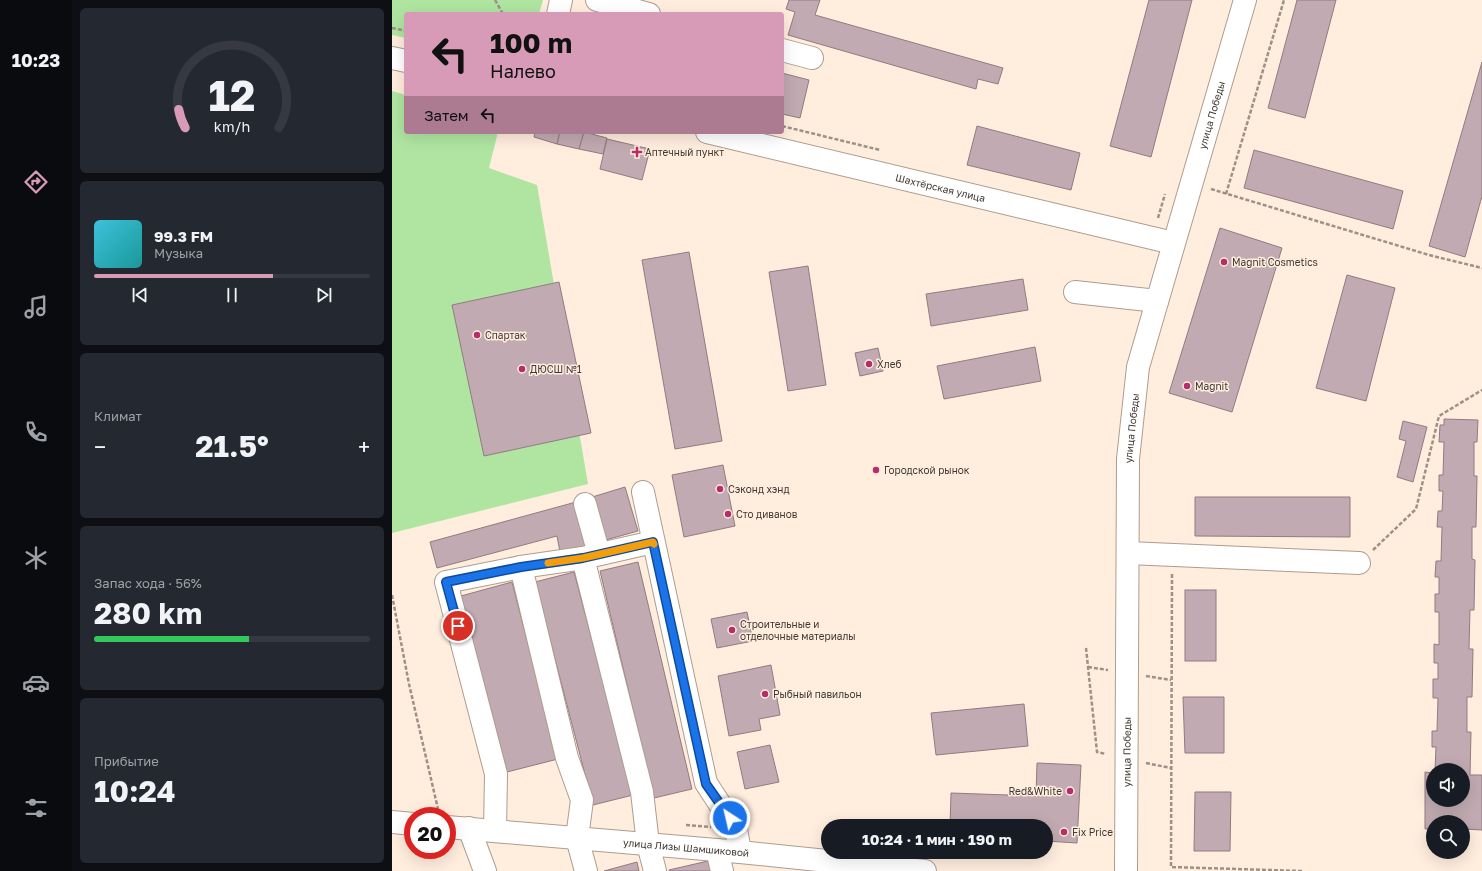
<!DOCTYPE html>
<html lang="ru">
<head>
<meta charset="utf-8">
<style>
  :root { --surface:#171b24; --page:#242831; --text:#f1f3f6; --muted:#9ea1a6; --line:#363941; --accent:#d79ab7 }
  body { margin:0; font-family:"Golos Text",sans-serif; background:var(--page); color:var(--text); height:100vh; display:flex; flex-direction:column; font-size:15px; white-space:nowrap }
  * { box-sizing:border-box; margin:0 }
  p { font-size:13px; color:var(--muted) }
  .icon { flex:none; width:22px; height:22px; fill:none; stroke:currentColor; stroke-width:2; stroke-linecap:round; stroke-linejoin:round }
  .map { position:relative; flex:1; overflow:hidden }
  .side { display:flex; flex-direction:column; gap:8px; padding:8px; background:#0d0f14; width:320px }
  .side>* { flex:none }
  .guide { position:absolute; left:12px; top:12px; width:380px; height:122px; border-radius:4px; box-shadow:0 4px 16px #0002; background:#d79ab7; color:#111; overflow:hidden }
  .controls { position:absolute; left:1034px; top:763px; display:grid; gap:8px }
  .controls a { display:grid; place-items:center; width:44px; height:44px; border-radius:50%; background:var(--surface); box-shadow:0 4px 16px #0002; font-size:20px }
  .speed { position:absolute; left:12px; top:807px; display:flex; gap:8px; font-size:20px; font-weight:700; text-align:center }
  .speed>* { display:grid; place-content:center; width:52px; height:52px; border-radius:50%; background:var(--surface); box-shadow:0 4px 16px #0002; line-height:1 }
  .speed .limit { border:6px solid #d22; background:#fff; color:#111 }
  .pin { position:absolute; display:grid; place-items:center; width:34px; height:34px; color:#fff; margin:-17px; border:2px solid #fff; border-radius:50%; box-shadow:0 1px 4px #0007 }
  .me { position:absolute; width:44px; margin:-22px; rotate:325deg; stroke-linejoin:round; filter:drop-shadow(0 0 3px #0008) }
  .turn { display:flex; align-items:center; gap:14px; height:84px; padding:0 20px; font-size:18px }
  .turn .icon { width:52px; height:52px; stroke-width:2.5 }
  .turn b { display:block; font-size:28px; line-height:34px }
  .then { display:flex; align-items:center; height:38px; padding:0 20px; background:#0003; gap:8px; font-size:15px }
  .big { font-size:30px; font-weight:700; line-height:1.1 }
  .side .card { flex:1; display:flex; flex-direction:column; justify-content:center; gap:6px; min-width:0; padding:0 14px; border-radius:6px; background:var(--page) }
  .side .dial { align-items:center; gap:0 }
  .dial svg { height:104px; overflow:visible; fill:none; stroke:var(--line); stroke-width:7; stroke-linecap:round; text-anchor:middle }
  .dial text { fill:var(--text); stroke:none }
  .song { display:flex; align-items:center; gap:12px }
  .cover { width:48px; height:48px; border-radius:6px; background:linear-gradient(135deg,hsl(190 70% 55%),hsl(180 70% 35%)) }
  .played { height:4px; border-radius:2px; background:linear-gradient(90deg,var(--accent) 65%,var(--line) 65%) }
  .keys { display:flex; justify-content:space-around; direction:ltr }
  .heat { display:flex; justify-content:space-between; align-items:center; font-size:22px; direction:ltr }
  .charge { height:6px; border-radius:3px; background:linear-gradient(90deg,#34c759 56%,var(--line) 0) }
  .trip { position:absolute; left:429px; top:819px; width:232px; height:40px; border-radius:20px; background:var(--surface); box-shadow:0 4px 16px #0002; font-weight:700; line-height:40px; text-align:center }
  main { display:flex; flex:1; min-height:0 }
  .menu { display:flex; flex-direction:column; width:72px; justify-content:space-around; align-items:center; background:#090b0e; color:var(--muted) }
  .menu .icon { width:28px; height:28px }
  .menu .current { color:var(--accent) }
  .menu b { font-size:18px; color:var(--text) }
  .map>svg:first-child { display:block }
  .green { fill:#afe5a1 }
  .building { fill:#c1aab1; stroke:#917b81 }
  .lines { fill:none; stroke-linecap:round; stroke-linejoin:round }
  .minor-casing { stroke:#ae9d8f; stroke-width:24 }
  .path { stroke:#9d9186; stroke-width:2.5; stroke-dasharray:4 2; stroke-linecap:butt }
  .minor { stroke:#fff; stroke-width:22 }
  .route-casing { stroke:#114b97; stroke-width:10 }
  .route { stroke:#1a73e8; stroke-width:7 }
  .slow { stroke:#f59e0b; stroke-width:7 }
  .poi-dot { fill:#b72d6b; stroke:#ffedde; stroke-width:1.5 }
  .labels { text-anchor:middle; stroke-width:3; stroke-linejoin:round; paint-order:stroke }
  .street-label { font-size:10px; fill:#403933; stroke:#ffedde }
  .poi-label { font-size:10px; fill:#403933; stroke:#ffedde; text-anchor:start }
</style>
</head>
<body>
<main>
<nav class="menu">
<b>10:23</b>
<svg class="icon current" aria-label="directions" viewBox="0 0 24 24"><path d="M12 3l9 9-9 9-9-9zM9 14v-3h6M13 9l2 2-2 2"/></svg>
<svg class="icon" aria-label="music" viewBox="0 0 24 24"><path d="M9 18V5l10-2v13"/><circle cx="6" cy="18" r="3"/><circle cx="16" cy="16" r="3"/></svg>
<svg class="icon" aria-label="phone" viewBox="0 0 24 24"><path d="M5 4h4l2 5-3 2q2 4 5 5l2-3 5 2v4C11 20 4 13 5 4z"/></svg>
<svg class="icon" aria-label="climate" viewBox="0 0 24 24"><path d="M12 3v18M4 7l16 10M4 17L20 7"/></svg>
<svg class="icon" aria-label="car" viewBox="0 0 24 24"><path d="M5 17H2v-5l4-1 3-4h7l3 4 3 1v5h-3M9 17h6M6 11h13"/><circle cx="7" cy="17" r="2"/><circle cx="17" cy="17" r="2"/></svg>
<svg class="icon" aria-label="filters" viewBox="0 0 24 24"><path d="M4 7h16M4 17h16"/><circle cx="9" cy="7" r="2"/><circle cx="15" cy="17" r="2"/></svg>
</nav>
<section class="side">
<div class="card dial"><svg viewBox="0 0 100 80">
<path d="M14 69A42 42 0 1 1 86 69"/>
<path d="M14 69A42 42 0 0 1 9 55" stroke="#d79ab7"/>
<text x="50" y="56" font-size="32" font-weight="700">12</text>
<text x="50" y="72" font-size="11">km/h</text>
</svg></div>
<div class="card">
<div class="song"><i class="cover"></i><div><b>99.3 FM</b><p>Музыка</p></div></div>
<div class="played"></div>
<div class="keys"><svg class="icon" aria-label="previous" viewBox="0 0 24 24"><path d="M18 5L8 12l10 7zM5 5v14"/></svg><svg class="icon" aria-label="pause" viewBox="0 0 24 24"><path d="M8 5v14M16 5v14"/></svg><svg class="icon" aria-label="next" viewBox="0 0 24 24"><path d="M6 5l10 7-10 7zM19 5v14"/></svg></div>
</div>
<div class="card"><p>Климат</p>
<div class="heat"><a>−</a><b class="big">21.5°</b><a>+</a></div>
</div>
<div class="card"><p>Запас хода · 56%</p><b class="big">280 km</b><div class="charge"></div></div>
<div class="card"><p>Прибытие</p><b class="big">10:24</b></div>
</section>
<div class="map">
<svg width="1090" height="871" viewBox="0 0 1090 871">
  <rect width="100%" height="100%" fill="#ffedde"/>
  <g class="green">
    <polygon points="0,0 151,0 147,14 14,14 14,38 0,35"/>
    <polygon points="0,91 14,95 14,132 106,132 97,168 145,185 196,484 0,533"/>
  </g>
  <g class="building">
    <polygon points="397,0 428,0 423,15 611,68 606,84 586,79 584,89 396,35 403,12 394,9"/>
    <polygon points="757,0 800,0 759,157 718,146"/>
    <polygon points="905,0 944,0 913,118 876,108"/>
    <polygon points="1090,62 1090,196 1073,257 1037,246"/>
    <polygon points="390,73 417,80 408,118 390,114"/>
    <polygon points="585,126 688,153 679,190 575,165"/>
    <polygon points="143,132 168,132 165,144 142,137"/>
    <polygon points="168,132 192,132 187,149 165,144"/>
    <polygon points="192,132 215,138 211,154 187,149"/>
    <polygon points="215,139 258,149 250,180 208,169"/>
    <polygon points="862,150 1011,191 1001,229 852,188"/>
    <polygon points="828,228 890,248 840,412 777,393"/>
    <polygon points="297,252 330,441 283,449 250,260"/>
    <polygon points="416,266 434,385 396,391 377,272"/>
    <polygon points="955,275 1003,288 974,401 924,388"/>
    <polygon points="631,279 636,310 539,326 534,294"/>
    <polygon points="167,282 199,433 92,456 60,305"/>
    <polygon points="643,347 649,381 552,399 545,366"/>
    <polygon points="486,348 491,371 468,376 463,353"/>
    <polygon points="1052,419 1086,420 1085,442 1082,442 1082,476 1085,476 1084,527 1080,527 1080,559 1083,560 1082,610 1078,610 1077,649 1081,649 1080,697 1075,697 1075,732 1079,732 1078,775 1090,775 1090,830 1071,829 1071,822 1041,822 1041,829 1033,829 1033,772 1041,773 1041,800 1071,800 1071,770 1043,770 1044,747 1040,747 1040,731 1045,731 1046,698 1041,698 1041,679 1046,679 1046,663 1042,663 1042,644 1047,645 1047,612 1043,612 1043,594 1047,594 1047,577 1043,577 1044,561 1049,561 1050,527 1045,527 1046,511 1050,511 1051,491 1047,491 1047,475 1051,475 1052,442 1047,442 1048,425 1052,425"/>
    <polygon points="1011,421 1035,427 1021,482 1005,477 1014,441 1007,439"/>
    <polygon points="331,465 343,526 292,537 280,475"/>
    <polygon points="233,487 246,531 210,541 197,498"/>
    <polygon points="803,497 958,497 958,537 803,536"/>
    <polygon points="184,502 196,546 168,552 165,536 45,568 38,542"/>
    <polygon points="246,562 300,789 262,798 208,571"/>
    <polygon points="182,572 241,795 201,805 143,582"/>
    <polygon points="120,582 166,759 115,772 69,596"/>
    <rect x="793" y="590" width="31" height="71"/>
    <polygon points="355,612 361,641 325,648 319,619"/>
    <polygon points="379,665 388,715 367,719 369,730 337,736 326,676"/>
    <polygon points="791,697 832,697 832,753 793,753"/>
    <polygon points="632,704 636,746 544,755 539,713"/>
    <polygon points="378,745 387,782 353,789 345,752"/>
    <polygon points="645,763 689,765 685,843 654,841 654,826 558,826 559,793 644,796"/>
    <polygon points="803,792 839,792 838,851 802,851"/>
    <polygon points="316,861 319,871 277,871 277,870"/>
    <polygon points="245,862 247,871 212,871"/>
  </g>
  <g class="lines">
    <g class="minor-casing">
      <g id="minor">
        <polyline points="205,0 257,14"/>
        <polyline points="166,14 169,0"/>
        <polyline points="390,50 420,58"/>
        <polyline points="0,58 14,61"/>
        <path id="s1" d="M315,132L781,243"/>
        <polyline points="683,292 765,301"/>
        <polyline points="251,492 314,783 344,829 348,852"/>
        <polyline points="193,504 207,554"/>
        <polyline points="261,542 191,558 250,792 256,844 263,871"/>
        <polyline points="736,553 967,563"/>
        <polyline points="191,558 129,567 175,758 190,800 185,838 194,871"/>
        <polyline points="0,822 21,824"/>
        <path id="s2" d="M55,827L348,852L533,871"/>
        <polyline points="77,828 93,871"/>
        <polyline points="103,831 104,774 54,582 129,567"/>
        <polyline points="325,850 330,871"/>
        <path id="s3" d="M734,871L736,459L746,367L853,0"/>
      </g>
    </g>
    <g class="path">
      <polyline points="103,0 111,14"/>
      <polyline points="0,28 14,31"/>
      <polyline points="390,126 488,150"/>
      <polyline points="819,189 1037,255 1090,268"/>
      <polyline points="834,194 892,0"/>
      <polyline points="766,218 773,194"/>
      <polyline points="981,550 1024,509 1047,416 1090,390"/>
      <polyline points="780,574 779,867 910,871"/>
      <polyline points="0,595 17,684 46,809"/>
      <polyline points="694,648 705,752 714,754"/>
      <polyline points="696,667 716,670"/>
      <polyline points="754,676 779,680"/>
      <polyline points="754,763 779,768"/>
      <polyline points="294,825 319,827"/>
    </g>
    <use href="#minor" class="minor"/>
  </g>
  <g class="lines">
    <g class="route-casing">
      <polyline id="route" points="66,626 54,582 129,567 191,558 261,542 314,784 338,818"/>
    </g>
    <use href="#route" class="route"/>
    <polyline class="slow" points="156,563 191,558 261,542 262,544"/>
  </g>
  <g class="poi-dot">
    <path d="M243 146h4v4h4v4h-4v4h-4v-4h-4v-4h4z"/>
    <circle cx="832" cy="262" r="4"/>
    <circle cx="85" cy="335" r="4"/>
    <circle cx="477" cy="364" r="4"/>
    <circle cx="130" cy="369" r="4"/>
    <circle cx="795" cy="386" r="4"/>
    <circle cx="484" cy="470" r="4"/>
    <circle cx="328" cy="489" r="4"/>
    <circle cx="336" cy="514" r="4"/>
    <circle cx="340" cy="630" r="4"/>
    <circle cx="373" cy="694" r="4"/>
    <circle cx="678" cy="791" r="4"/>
    <circle cx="672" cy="832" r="4"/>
  </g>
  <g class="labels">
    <g class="street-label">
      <text dy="4" stroke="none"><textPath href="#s3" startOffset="767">улица Победы</textPath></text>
      <text dy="4" stroke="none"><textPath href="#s1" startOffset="240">Шахтёрская улица</textPath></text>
      <text dy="4" stroke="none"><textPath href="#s3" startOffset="443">улица Победы</textPath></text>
      <text dy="4" stroke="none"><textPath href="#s3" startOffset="119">улица Победы</textPath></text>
      <text dy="4" stroke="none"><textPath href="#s2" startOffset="240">улица Лизы Шамшиковой</textPath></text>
    </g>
    <g class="poi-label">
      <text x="253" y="156">Аптечный пункт</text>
      <text x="840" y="266">Magnit Cosmetics</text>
      <text x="93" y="339">Спартак</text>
      <text x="485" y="368">Хлеб</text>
      <text x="138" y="373">ДЮСШ №1</text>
      <text x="803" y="390">Magnit</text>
      <text x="492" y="474">Городской рынок</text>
      <text x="336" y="493">Сэконд хэнд</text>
      <text x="344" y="518">Сто диванов</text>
      <text x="348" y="628">Строительные и<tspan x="348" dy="12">отделочные материалы</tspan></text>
      <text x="381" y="698">Рыбный павильон</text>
      <text x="670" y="795" text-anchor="end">Red&amp;White</text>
      <text x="680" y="836">Fix Price</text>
    </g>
  </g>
</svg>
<div class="controls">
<a><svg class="icon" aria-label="sound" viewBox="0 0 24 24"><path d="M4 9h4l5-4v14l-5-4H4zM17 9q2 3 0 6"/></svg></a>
<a><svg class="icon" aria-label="search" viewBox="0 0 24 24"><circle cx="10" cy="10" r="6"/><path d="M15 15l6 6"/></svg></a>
</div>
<div class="speed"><div class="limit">20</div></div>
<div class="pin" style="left:66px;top:626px;background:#d93025"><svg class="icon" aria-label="arrive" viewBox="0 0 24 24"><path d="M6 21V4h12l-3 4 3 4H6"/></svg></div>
<svg class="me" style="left:338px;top:818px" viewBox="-20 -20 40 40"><circle r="17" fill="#1a73e8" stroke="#fff" stroke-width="3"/><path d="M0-11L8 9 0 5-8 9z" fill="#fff"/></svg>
<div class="trip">10:24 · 1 мин · 190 m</div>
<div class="guide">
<div class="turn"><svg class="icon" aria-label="left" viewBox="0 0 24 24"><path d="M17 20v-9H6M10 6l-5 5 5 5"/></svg><div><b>100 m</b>Налево</div></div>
<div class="then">Затем<svg class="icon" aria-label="left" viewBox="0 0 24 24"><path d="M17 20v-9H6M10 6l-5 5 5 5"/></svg></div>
</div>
</div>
</main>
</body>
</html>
